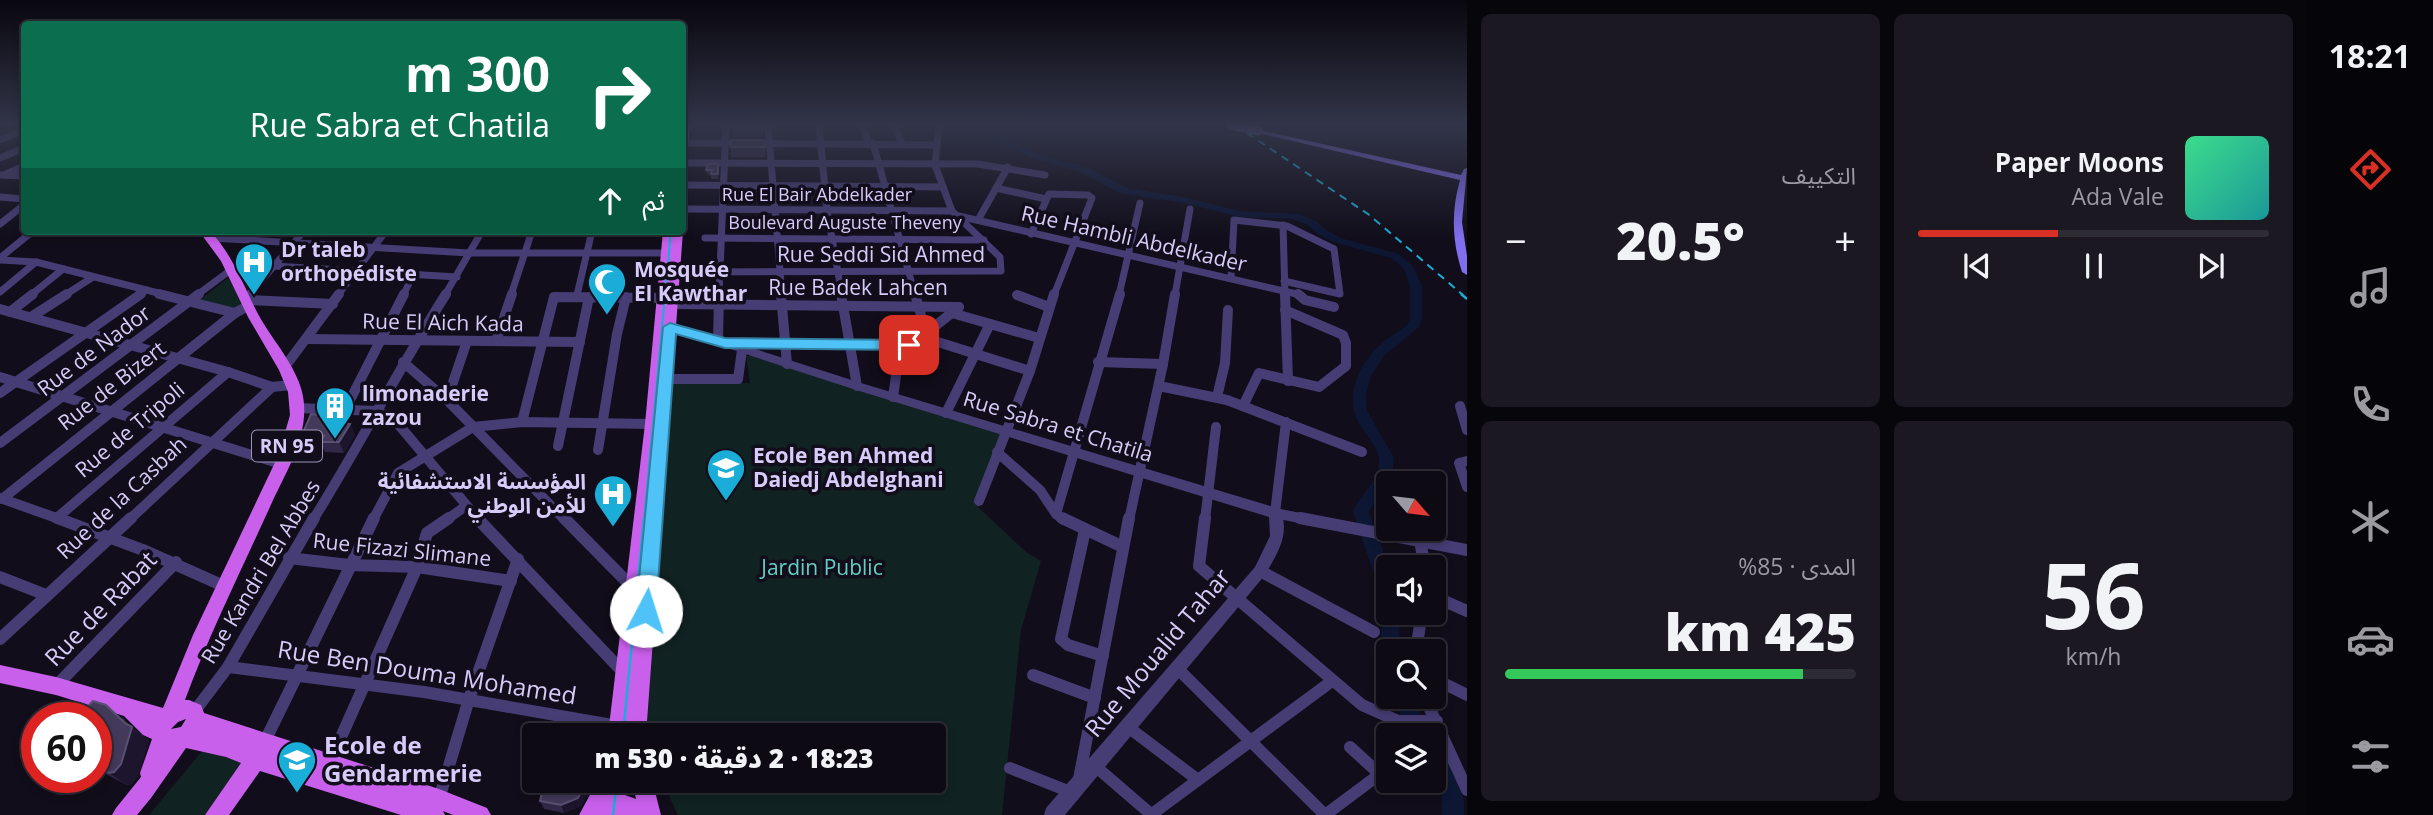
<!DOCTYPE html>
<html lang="ar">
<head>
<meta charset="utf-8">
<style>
  :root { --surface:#0d0a14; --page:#1b1822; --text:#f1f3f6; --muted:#9a9aa0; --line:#2d2b34; --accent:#d93025 }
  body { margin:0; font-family:"Open Sans","Noto Sans Arabic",sans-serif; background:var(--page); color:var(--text); direction:rtl; height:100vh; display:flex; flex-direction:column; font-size:26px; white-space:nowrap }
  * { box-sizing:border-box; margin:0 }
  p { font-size:23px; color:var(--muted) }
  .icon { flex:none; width:38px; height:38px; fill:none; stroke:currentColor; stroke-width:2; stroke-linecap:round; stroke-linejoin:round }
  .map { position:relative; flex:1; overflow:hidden; direction:ltr }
  .panel { display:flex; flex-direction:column; gap:14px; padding:14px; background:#07060b; width:840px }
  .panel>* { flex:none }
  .guide { position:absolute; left:21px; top:21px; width:665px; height:214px; border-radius:7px; box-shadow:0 4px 10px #0003,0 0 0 2px var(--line); direction:rtl; background:#0b6e4f; color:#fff; overflow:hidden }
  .needle { width:46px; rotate:118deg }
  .buttons { position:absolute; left:1376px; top:471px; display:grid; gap:14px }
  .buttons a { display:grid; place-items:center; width:70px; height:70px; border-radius:7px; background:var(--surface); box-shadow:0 4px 10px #0003,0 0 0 2px var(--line); font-size:35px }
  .speed { position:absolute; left:21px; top:702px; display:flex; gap:14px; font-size:35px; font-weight:700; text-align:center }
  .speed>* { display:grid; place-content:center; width:91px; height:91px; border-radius:50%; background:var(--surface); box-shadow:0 4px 10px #0003,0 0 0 2px var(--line); line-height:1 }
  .speed .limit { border:10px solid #d22; background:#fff; color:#111 }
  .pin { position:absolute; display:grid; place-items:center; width:60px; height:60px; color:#fff; margin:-30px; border-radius:14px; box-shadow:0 4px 10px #0006 }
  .me { position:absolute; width:77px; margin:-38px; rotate:5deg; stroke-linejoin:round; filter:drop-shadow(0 0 5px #0008) }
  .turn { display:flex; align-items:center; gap:24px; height:147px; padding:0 21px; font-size:32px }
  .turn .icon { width:91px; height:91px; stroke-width:2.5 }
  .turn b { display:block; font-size:49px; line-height:60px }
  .then { display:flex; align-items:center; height:66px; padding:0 21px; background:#0003; gap:14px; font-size:26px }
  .big { font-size:52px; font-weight:800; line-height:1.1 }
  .panel .card { flex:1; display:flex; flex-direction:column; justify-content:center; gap:10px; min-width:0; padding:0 24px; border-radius:10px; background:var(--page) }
  .panel .dial { align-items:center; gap:0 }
  .dial b { font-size:91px; line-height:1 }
  .song { display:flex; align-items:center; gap:21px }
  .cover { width:84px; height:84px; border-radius:10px; background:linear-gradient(135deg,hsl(150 70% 55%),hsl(180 70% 35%)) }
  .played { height:7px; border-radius:4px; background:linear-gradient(90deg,var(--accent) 40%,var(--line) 40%) }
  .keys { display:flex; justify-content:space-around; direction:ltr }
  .heat { display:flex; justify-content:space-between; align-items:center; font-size:38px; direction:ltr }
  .charge { height:10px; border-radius:5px; background:linear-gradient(90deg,#34c759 85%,var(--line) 0) }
  .panel .tiles { flex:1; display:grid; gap:14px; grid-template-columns:repeat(2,1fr) }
  .trip { position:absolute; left:522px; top:723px; width:424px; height:70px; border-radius:7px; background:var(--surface); box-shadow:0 4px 10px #0003,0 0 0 2px var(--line); font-weight:800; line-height:70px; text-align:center; direction:rtl }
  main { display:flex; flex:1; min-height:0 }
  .tabs { display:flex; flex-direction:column; width:126px; justify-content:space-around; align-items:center; background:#050408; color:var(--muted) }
  .tabs .icon { width:49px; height:49px }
  .tabs .active { color:var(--accent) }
  .tabs b { font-size:32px; color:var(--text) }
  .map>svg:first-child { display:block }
  .green { fill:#112223 }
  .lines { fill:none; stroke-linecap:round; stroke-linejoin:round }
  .river { fill:#0d1633; fill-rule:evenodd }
  .minor-far2 { stroke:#463d74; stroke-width:7 }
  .minor-far1 { stroke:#463d74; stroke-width:10 }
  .minor { stroke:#463d74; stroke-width:12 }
  .tertiary { fill:#463d74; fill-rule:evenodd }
  .secondary { fill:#816eee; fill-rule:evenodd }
  .primary { fill:#c960ec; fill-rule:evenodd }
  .tram-far1 { stroke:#19add7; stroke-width:2 }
  .tram { stroke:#19add7; stroke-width:2.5 }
  .rail-far1 { stroke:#19add7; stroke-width:2; stroke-dasharray:8 6; stroke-linecap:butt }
  .rail { stroke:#19add7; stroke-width:2.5; stroke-dasharray:10 9; stroke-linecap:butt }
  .secondary-bridge { stroke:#816eee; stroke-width:9 }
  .wall { fill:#312746 }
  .shaded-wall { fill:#1d152d }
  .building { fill:#43395a; stroke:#5a5073; stroke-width:2 }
  .route { fill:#4fc3f7; stroke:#337fa1; stroke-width:2 }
  .labels { text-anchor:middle; stroke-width:7; stroke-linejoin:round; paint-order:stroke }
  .far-street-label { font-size:18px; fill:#d7ccf9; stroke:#110d1a }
  .shield { fill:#110d1a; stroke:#9c93b6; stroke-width:2 }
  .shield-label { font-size:19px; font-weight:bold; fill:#d7ccf9 }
  .street-label { font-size:21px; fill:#d7ccf9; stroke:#110d1a }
  .poi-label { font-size:21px; font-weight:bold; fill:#d7ccf9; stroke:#110d1a; text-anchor:start }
  .park-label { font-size:21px; fill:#62cfc1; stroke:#110d1a }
  .near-street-label { font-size:24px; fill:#d7ccf9; stroke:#110d1a }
  .near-poi-label { font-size:24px; font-weight:bold; fill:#d7ccf9; stroke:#110d1a; text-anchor:start }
</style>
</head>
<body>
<main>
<nav class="tabs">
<b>18:21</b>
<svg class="icon active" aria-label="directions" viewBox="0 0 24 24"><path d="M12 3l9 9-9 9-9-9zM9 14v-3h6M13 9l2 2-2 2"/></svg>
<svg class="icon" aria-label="music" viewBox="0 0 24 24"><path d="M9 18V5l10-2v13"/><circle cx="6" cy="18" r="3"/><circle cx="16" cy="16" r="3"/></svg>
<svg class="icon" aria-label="phone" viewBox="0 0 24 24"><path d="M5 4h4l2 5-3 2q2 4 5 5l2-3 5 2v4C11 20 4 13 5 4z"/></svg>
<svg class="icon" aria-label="climate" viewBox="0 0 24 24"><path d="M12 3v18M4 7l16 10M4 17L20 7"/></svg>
<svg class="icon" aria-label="car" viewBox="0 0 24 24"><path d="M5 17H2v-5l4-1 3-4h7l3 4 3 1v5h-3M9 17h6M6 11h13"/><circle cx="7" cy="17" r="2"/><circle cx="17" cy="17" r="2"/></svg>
<svg class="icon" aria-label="filters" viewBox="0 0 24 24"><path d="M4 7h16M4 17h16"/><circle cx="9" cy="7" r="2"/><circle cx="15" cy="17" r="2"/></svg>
</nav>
<section class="panel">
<div class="tiles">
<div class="card">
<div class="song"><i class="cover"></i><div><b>Paper Moons</b><p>Ada Vale</p></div></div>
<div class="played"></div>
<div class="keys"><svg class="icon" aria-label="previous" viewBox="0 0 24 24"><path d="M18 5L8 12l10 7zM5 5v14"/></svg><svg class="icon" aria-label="pause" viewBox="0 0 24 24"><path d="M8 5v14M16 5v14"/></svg><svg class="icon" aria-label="next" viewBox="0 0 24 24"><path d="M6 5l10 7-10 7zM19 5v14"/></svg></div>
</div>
<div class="card"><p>التكييف</p>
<div class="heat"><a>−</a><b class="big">20.5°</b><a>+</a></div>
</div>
<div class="card dial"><b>56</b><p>km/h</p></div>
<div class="card"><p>المدى · 85%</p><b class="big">425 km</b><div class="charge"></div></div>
</div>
</section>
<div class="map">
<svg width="1467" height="815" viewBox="0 0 1467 815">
  <rect width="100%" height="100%" fill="#110d1a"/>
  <g class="green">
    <polygon points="228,278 244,302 234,309 200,300"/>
    <polygon points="759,355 1002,433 975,504 1026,552 1041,561 1021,630 1002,815 678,815 662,781 933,780 933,735 647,735 644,715 669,381 750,383 746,356"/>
    <polygon points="203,750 245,763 205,815 149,815"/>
  </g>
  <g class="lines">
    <g class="river">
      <path d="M965,125H977L1038,154L1088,168L1127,188L1183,197L1240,211L1298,214L1316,221L1326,230L1341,238L1399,254L1413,266L1422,286V319L1419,327L1384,356L1371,376L1366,395L1367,410L1394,458L1392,476L1369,512L1389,567L1388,596L1382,594L1379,589L1353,512C1360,494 1381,480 1379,460C1378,446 1364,434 1358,422C1345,395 1359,363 1381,344C1389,337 1399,331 1407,325L1410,319V286L1404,269L1391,258L1333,242L1318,234L1308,225L1292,219L1240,217L1183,203L1120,193L1080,172L1032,158Z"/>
      <polygon points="1388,605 1388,612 1400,612 1399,651 1388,651 1388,659 1384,657 1381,651 1382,612"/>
      <polygon points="1391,696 1411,696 1432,735 1411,735"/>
      <path d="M1433,745C1452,753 1467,795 1464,815H1442V792L1433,774Z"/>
    </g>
    <g class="minor-far2">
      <polyline points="768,125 782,295"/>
      <polyline points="819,125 827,210 842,295"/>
      <polyline points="862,125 869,143"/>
      <polyline points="894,125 902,143"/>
      <polyline points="0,140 24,130"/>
      <polyline points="684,143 936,145"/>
      <polyline points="873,143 915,295"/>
      <polyline points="0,158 24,148"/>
      <polyline points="682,163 978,164 1045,175"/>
      <polyline points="6,174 24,166"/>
      <polyline points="0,175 24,176"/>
      <polyline points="682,185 943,187"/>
      <polyline points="996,188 1046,199"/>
      <polyline points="0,197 24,199"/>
      <polyline points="682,209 952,211"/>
      <polyline points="959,216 1301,295"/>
      <polyline points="978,220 1008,167"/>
      <polyline points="0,224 24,205"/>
      <polyline points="1283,225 1285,295"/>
      <polyline points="1031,234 1049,194 1088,195 1092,198 1054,295"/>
      <polyline points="212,238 469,253 666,253"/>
      <polyline points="705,238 984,240"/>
      <polyline points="0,258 33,231"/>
      <polyline points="0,260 36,262 166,295"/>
      <polyline points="274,266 457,277"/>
      <polyline points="674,272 1001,271 1000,257 952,211 935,165 939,125"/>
      <polyline points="1231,278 1234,220 1287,226 1334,249 1340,294 1284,281"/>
      <polyline points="0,292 36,262"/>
      <polyline points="31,295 63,269"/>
      <polyline points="65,295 93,277"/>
      <polyline points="138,295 146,290"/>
      <polyline points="197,295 232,269"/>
      <polyline points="249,295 304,231"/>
      <polyline points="338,295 386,231"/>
      <polyline points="403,295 414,274"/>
      <polyline points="445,295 482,231"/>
      <polyline points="511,295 532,231"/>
      <polyline points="577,295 592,231"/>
      <polyline points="719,295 726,125"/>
      <polyline points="1119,295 1140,203"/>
      <polyline points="1175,295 1190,209"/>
    </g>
    <g class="minor-far1">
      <polyline points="159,294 235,313"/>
      <polyline points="781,294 787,364"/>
      <polyline points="841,294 857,386"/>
      <polyline points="915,294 926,333"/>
      <polyline points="1285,294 1288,381"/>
      <polyline points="1298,294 1305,300 1334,307"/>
      <polyline points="1017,295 1049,307"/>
      <polyline points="247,298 251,294"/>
      <polyline points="248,300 333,304"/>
      <polyline points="671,304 959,307"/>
      <polyline points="0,309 228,372 272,387 291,385"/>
      <polyline points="10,312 33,294"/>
      <polyline points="952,313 1039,338"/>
      <polyline points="31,317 67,294"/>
      <polyline points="922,337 1030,371"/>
      <polyline points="306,339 580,342"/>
      <polyline points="496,341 512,294"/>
      <polyline points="718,341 719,294"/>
      <polyline points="725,343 909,345"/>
      <polyline points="403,362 447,400 565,520"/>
      <polyline points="1098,362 1163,364"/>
      <polyline points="284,368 339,294"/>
      <polyline points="0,377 281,464"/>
      <polyline points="666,379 738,379 742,350"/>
      <polyline points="1159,386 1227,400 1362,452"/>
      <polyline points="0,393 141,294"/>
      <polyline points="893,397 899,355 959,307"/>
      <polyline points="1217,397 1225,363 1228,310"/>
      <polyline points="447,400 467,341"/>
      <polyline points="1243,406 1259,373 1319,387 1346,366 1346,343 1343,335 1285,310"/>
      <polyline points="1460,406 1467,430"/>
      <polyline points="297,408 377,411 393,418 479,520"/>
      <polyline points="345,410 404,294"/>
      <polyline points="946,413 990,324"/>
      <polyline points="522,422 554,297 662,298"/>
      <polyline points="1286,422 1275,513 1309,520"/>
      <polyline points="0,443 199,294"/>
      <polyline points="558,446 589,297"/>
      <polyline points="598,450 617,334 626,297"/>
      <polyline points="997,452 1040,490 1056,514"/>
      <polyline points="1467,461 1459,463 1467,487"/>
      <polyline points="0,498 62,520"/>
      <polyline points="2,499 235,313 248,306"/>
      <polyline points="979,501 1030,371 1054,294"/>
      <polyline points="58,517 228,372"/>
      <polyline points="129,520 272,387"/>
      <path d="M313,520C360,445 399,368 446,294"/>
      <polyline points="373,520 398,473 473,427 522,422 652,424"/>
      <polyline points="446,520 466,506"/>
      <polyline points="1064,520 1056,514 1120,294"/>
      <polyline points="1129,520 1163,364 1175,294"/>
      <polyline points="1205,520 1216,427"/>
    </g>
    <g class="minor">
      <polyline points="57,518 143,550 226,587"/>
      <polyline points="477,518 623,672"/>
      <polyline points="564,518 634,589"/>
      <polyline points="1062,518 1123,547"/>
      <polyline points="1205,518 1199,566 1362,705 1398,721 1437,721"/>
      <polyline points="1300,518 1467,550"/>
      <polyline points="1085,530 1061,639 1068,645 1103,656"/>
      <polyline points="1420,541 1425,567"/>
      <polyline points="289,558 349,565 417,567 511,581"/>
      <polyline points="1260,571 1374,632"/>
      <polyline points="0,577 46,595"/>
      <polyline points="1433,596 1467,611"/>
      <polyline points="0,639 131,518"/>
      <polyline points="1416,651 1422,612"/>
      <polyline points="228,667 424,692 618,726"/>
      <polyline points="1177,668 1325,815 1380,774"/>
      <polyline points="1033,675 1095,698"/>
      <polyline points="1433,678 1467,695"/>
      <polyline points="56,686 176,562"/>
      <polyline points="1424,696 1467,790"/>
      <polyline points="194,712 228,667 314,518"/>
      <polyline points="1128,727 1198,780"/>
      <polyline points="264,743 374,518"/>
      <polyline points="1350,747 1395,788"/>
      <polyline points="329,764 417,567 427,533 449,518"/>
      <polyline points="1095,766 1152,815"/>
      <polyline points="1010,768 1073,793"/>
      <polyline points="1079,779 1129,518"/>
      <polyline points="439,799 469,699 518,559"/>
      <polyline points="1152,814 1332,681"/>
    </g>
    <path class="tertiary" d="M661,323L693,329L861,383L1280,509C1291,534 1277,554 1265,575L1065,815H1044L1046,808L1255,567L1270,536L1269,517L853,389L687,335L657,329L655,327Z"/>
    <path class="secondary" d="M1255,129L1461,175L1464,169L1467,168L1462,222L1467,256V275L1462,272C1452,241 1451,211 1460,180L1258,133H1255Z"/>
    <g class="primary">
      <polygon points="682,125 690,125 687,156 682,159"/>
      <polygon points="682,230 683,231 646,735 608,735 645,424 663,231"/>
      <path d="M199,231H210C233,255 243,285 258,314C273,342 302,371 304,404C307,441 283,477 269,509C240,573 209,635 185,700H189L201,705L204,713L439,789L487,808L491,815H453L443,811L445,815H401L260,771L229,815H205L241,763L226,757L186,748L151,798L137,815H112L116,808L141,777L140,773L152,739L143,735L124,716L56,695L0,683V665L56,677L163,708L193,635L279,454L290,415L288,392L279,370L248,317L221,261ZM186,719L181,727L171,729L178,722Z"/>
      <polygon points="598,780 619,780 612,795 625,795 636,799 632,780 652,780 661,815 579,815"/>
    </g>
    <polyline class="tram-far1" points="644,520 671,231"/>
    <g class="tram">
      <polyline points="623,735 644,518"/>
      <polyline points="613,815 617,780"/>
    </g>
    <polyline class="rail-far1" points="1235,125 1368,214 1463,295"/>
    <polyline class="rail" points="1461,294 1467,299"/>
    <polyline class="secondary-bridge" points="1231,125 1258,131"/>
  </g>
  <g class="wall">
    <polygon points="733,125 763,128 763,137 733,137"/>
    <polygon points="731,140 765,147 765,157 731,157"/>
    <polygon points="718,164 718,179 711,179 711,175 707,174 706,170"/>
    <polygon points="330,416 333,423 350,424 355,435 344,453 325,452 322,446 308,445 302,435"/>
    <polygon points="96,718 123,718 130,726 149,740 138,776 132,784 127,785 96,769"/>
    <polygon points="545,780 595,780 581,806 564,813 544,809 540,801"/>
  </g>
  <g class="shaded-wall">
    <polygon points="350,424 355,435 344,453 339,442"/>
    <polygon points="106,705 132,728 149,740 138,776 132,784 127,785 109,773 125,723"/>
    <polygon points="587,780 595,780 581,806 564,813 561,805"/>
  </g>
  <g class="building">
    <rect x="733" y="125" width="30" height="3"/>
    <polygon points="731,140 764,140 765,147 731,147"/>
    <polygon points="708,164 718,164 718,174 711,174 712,170 706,170"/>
    <polygon points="311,414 330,416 327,422 350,424 339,442 319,442 324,436 302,435"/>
    <polygon points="93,701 106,705 125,723 132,727 121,764 114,772 109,773 96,766 96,718 77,718"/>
    <polygon points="545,780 587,780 578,798 561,805 540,801"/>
  </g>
  <linearGradient id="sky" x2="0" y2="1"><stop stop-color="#09070e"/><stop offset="0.52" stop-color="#323549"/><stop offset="1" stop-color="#323549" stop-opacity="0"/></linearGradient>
  <rect width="1467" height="239" fill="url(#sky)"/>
  <polygon class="route" points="670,323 725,338 909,340 917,345 909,350 725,348 676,334 656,611 653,617 646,620 639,617 636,611 663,327"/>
  <defs>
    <g id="hospital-pin" transform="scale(2.0125)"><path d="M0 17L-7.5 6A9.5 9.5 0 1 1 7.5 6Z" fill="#19add7" stroke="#110d1a"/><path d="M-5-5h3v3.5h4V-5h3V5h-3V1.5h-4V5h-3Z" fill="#fff"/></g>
    <g id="mosque-pin" transform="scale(2.0125)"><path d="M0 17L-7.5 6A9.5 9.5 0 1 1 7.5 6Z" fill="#19add7" stroke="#110d1a"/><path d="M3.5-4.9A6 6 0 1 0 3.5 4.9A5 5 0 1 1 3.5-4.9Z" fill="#fff"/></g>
    <g id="building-pin" transform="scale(2.0125)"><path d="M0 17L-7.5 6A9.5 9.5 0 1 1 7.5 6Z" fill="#19add7" stroke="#110d1a"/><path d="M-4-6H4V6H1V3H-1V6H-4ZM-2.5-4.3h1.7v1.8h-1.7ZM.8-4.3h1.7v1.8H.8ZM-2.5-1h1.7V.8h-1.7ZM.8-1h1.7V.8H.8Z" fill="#fff"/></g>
    <g id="school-pin" transform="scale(2.0125)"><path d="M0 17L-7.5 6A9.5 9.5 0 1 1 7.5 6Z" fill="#19add7" stroke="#110d1a"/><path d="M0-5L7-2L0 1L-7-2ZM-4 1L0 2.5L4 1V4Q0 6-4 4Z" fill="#fff"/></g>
    <g id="university-pin" transform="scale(2.0125)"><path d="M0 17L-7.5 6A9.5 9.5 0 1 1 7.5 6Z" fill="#19add7" stroke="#110d1a"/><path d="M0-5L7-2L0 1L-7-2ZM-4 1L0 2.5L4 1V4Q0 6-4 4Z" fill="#fff"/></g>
  </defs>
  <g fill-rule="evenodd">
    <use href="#hospital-pin" x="254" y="262"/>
    <use href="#mosque-pin" x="607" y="282"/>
    <use href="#building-pin" x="335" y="406"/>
    <use href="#school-pin" x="726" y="468"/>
    <use href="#hospital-pin" x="613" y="494"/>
    <use href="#university-pin" x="297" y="760"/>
  </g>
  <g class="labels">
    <g class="far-street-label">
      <text x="817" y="201">Rue El Bair Abdelkader</text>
      <text x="845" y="229">Boulevard Auguste Theveny</text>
    </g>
    <rect class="shield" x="252" y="430.5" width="70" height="31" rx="5"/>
    <g class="shield-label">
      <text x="287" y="453">RN 95</text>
    </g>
    <g class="street-label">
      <text transform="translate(1134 239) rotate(13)" y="7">Rue Hambli Abdelkader</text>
      <text x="881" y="262">Rue Seddi Sid Ahmed</text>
      <text x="858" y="295">Rue Badek Lahcen</text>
      <text transform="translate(443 323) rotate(1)" y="7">Rue El Aich Kada</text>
      <text transform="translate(94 351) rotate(-37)" y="7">Rue de Nador</text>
      <text transform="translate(112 386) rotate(-38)" y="7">Rue de Bizert</text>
      <text transform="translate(1058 427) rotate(17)" y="7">Rue Sabra et Chatila</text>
      <text transform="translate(130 430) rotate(-40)" y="7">Rue de Tripoli</text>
      <text transform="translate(122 498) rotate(-43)" y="7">Rue de la Casbah</text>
      <text transform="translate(402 550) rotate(6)" y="7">Rue Fizazi Slimane</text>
      <text transform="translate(261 572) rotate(-59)" y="7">Rue Kandri Bel Abbes</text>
    </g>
    <g class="poi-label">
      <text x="281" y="257">Dr taleb<tspan x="281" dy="24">orthopédiste</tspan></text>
      <text x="634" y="277">Mosquée<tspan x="634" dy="24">El Kawthar</tspan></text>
      <text x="362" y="401">limonaderie<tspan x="362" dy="24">zazou</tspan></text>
      <text x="753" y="463">Ecole Ben Ahmed<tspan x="753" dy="24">Daiedj Abdelghani</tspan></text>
      <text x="586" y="489" text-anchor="end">المؤسسة الاستشفائية<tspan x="586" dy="24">للأمن الوطني</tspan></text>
    </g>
    <g class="park-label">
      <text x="822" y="575">Jardin Public</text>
    </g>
    <g class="near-street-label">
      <text transform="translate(101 609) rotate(-46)" y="8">Rue de Rabat</text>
      <text transform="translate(1158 653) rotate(-50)" y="8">Rue Moualid Tahar</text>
      <text transform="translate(427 673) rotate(9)" y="8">Rue Ben Douma Mohamed</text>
    </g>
    <g class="near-poi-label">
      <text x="324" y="754">Ecole de<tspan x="324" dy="28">Gendarmerie</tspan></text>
    </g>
  </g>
</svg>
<div class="buttons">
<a><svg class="needle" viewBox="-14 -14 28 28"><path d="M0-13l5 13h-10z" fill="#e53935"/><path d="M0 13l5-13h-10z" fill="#9a9aa0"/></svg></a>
<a><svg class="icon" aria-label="sound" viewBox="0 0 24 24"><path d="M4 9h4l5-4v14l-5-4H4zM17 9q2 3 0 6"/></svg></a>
<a><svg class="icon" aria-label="search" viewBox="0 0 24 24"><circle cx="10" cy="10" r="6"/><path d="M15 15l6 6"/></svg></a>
<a><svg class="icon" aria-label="layers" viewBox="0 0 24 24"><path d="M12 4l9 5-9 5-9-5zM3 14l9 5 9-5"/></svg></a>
</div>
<div class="speed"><div class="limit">60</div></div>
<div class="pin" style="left:909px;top:345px;background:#d93025"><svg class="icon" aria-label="arrive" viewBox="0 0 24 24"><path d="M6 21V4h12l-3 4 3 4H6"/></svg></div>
<svg class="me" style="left:646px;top:611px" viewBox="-20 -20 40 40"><circle r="19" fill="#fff"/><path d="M0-13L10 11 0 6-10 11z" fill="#4fc3f7"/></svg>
<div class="trip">18:23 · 2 دقيقة · 530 m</div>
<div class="guide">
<div class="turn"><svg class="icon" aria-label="right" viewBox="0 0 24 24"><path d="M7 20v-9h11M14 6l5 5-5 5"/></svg><div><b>300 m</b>Rue Sabra et Chatila</div></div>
<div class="then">ثم<svg class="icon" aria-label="ahead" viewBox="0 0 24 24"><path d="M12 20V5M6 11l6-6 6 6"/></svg></div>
</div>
</div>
</main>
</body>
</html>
